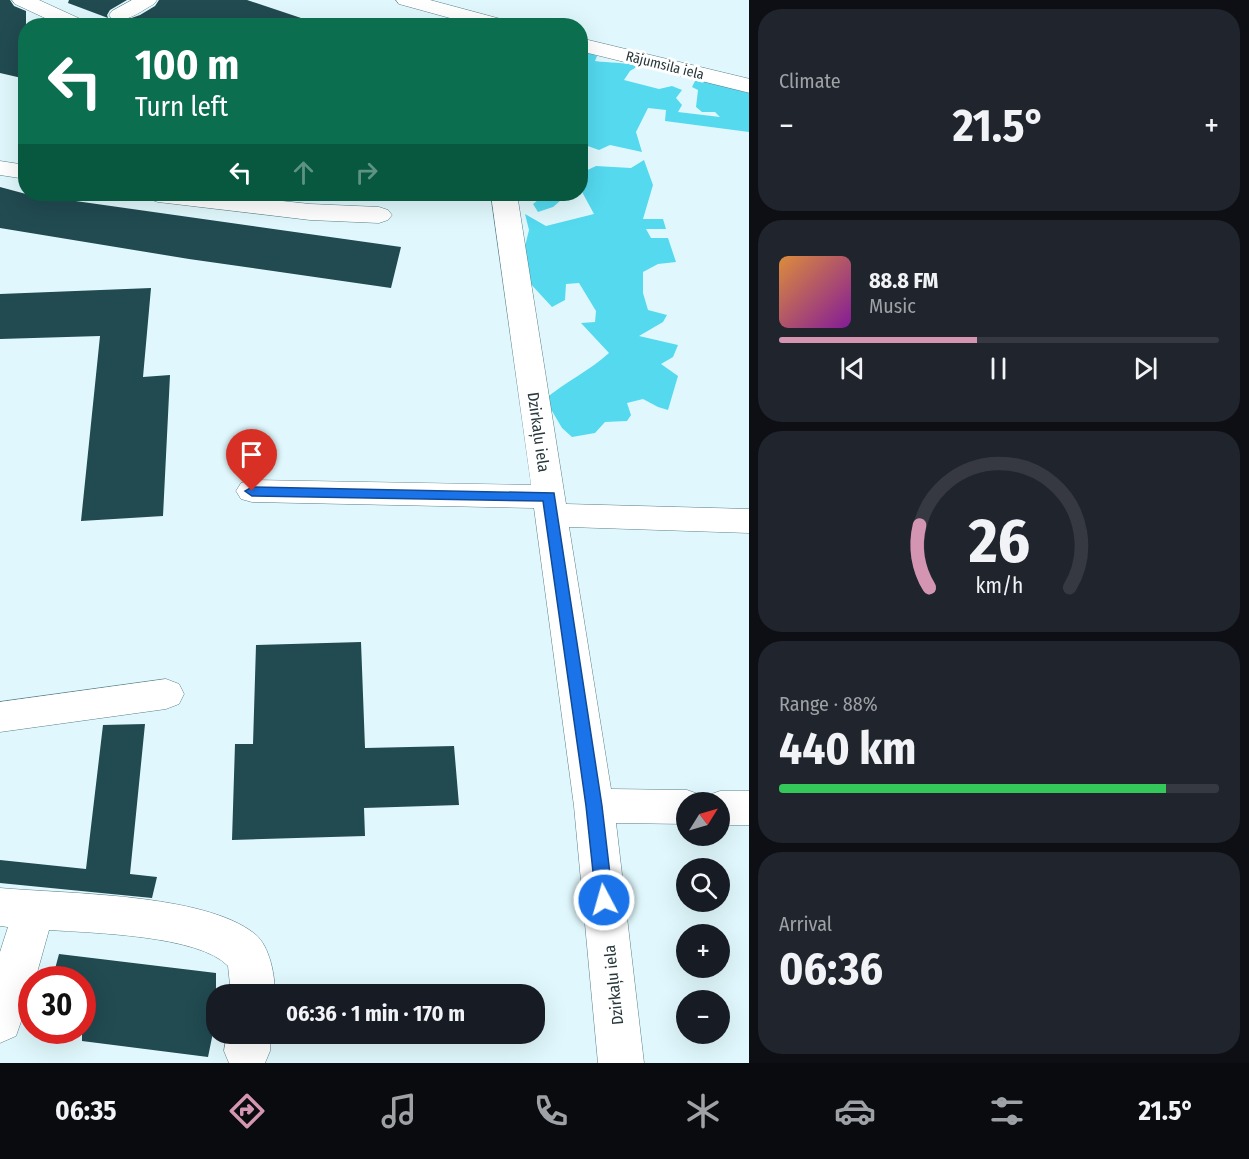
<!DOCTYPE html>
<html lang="en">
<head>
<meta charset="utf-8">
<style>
  :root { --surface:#171b24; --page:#20242c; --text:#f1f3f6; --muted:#9ea1a6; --line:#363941; --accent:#d395b2 }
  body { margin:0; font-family:"Fira Sans Condensed",sans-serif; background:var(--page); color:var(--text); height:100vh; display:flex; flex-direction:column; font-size:22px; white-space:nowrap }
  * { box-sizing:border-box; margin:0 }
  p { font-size:20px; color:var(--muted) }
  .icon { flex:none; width:33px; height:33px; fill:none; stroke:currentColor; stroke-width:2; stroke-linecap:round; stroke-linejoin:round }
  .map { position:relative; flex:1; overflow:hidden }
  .drawer { display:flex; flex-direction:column; gap:9px; padding:9px; background:#0d0f14; width:500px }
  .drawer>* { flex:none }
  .banner { position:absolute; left:18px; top:18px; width:570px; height:183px; border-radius:24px; box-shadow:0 6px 24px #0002; background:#0b6e4f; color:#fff; overflow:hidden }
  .needle { width:39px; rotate:53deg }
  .fabs { position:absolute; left:676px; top:792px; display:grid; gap:12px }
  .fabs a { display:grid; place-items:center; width:54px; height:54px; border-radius:50%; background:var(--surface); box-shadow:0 6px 24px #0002; font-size:30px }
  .speed { position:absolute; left:18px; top:966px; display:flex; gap:12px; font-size:30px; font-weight:700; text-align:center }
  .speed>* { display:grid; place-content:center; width:78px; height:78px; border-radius:50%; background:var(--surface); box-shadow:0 6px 24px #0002; line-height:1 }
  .speed .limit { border:9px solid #d22; background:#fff; color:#111 }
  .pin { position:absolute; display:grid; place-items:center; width:51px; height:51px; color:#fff; margin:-62px -26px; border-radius:50% 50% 50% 0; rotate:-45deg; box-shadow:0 0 6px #0007 }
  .pin .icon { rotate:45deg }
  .me { position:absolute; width:66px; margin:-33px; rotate:354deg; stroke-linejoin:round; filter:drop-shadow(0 0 4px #0008) }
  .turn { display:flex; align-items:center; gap:21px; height:126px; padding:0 18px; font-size:27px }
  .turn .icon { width:78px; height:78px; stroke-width:2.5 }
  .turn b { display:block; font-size:42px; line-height:51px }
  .lanes { display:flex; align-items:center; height:57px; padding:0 18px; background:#0003; justify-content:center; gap:30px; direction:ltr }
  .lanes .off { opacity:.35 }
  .big { font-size:45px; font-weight:700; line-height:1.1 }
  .drawer .tile { flex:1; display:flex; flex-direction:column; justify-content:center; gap:9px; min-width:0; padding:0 21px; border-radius:24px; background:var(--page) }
  .drawer .dial { align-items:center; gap:0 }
  .dial svg { height:156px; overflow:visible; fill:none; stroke:var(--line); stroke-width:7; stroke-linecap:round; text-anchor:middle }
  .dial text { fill:var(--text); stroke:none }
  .song { display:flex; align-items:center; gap:18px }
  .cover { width:72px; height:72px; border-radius:9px; background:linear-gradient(135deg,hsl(30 70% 55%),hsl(290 70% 35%)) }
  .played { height:6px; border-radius:3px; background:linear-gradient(90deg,var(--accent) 45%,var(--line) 45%) }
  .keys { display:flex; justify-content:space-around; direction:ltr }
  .heat { display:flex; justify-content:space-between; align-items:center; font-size:33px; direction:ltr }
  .charge { height:9px; border-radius:4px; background:linear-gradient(90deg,#34c759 88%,var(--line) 0) }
  .trip { position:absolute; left:206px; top:984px; width:339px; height:60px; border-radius:24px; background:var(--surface); box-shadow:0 6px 24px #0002; font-weight:700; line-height:60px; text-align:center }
  .tabs { display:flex; height:96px; justify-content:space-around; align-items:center; background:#090b0e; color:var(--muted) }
  .tabs .icon { width:42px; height:42px }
  .tabs .active { color:var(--accent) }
  .tabs b { font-size:27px; color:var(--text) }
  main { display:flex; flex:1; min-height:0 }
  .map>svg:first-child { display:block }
  .forest { fill:#54d9ef }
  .building { fill:#214a51 }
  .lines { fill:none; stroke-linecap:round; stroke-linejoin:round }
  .minor-casing { stroke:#5a8088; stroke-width:1 }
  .minor { fill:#fff; fill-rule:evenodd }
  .route { fill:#1a73e8; stroke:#114b97; stroke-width:1.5 }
  .labels { text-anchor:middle; stroke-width:6; stroke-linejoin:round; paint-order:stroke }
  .far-street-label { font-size:14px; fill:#27373a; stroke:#fff }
  .street-label { font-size:16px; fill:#27373a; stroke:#fff }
</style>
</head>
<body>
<main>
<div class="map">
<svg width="750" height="1063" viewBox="0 0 750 1063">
  <rect width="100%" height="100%" fill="#e0f8fd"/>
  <g class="forest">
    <path d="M580,48L597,56L595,61C610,63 623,62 638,66L630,71L624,80L659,89L672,86L682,90L676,98L682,105L678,112L720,117L715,112H702L696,107L698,90L692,87L695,81L705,79C720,87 734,87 749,92V132L665,121L666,110L648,108L636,132L642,152L610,145L599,150L582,144Z"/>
    <path d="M644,160L653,185L643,219H663L666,229H646L651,238H668L676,262L658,264L643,272V293L648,310L667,315L663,322L639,336L678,345L673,357L661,364L678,376L668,410L658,407L643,399L627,403L631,415L627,421L605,422L595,433L572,437L562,428L545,399C565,382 589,371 609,353L581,323L595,322L596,311L579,283L566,284L565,300L552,307L528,281L524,250L529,230L525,214L546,226L594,214L581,190V173L596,166L631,168Z"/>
    <polygon points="518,194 568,194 553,207 538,212 533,204 538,200 521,198"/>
  </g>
  <g class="building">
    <polygon points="0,0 10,0 14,6 26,11 26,79 0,73"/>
    <polygon points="69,0 127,0 110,10 107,15 108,18 68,3"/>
    <polygon points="159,0 247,0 310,21 309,26 130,26 120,22 140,15 155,6"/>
    <polygon points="0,187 26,194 401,247 391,288 189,259 0,228"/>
    <polygon points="151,288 143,377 170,375 163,516 81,521 100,336 0,339 0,294"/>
    <polygon points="361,642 365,748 454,746 459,805 364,808 365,836 232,840 235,744 253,744 256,645"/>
    <polygon points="145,724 130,874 157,877 152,898 0,883 0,860 86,869 103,725"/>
    <polygon points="59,954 216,973 216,1018 208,1057 82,1041 82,980 52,980"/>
  </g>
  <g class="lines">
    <g class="minor-casing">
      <g id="minor">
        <polygon points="12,0 39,0 87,22 90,26 62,26 15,4"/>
        <path d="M132,0H157L154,4C141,11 127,23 112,19L109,15L112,11Z"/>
        <polygon points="396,0 430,0 512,22 515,26 479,26 399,4"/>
        <polygon points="580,38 750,79 750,93 580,51"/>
        <polygon points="0,161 26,165 26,179 0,175"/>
        <polygon points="145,194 218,194 310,204 379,207 388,210 392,215 388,220 379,223 310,220 158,202 149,199"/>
        <polygon points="491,194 517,194 566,504 750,509 750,533 569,527 611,789 687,790 701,795 704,801 706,796 720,791 750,791 750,825 720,825 720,802 687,802 687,824 616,823 644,1063 598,1063 574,806 534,508 252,502 241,499 236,491 241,483 252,480 531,485"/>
        <polygon points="166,679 179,684 184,694 179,704 166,709 0,732 0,702"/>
        <path d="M0,888C66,894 204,893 255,934C270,946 275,976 275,994H231L228,966C199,935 91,933 49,930L35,980H32V990L16,1036L0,1043V952L8,927L0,926Z"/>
        <polygon points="227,1034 271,1034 270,1051 265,1063 229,1063 224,1051"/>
      </g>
    </g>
    <use href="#minor" class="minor"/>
  </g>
  <polygon class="route" points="252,487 554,493 602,806 613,900 610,905 604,908 598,905 596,900 586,806 543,501 252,496 245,491"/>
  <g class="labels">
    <g class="far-street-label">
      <text transform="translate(665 65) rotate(14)" y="5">Rājumsila iela</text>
    </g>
    <g class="street-label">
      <text transform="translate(539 432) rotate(82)" y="6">Dzirkaļu iela</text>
      <text transform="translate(613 985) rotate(-96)" y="6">Dzirkaļu iela</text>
    </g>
  </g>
</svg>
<div class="fabs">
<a><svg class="needle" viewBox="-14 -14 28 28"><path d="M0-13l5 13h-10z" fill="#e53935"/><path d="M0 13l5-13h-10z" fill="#9ea1a6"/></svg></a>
<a><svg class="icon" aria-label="search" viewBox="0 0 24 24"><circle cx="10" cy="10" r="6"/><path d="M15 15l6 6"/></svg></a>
<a>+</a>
<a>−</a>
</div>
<div class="speed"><div class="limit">30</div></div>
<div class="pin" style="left:252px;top:491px;background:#d93025"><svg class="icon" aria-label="arrive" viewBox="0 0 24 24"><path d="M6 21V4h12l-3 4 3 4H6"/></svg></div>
<svg class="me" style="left:604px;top:900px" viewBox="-20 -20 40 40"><circle r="17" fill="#1a73e8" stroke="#fff" stroke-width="3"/><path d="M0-11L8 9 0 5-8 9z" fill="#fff"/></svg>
<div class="trip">06:36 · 1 min · 170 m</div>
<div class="banner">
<div class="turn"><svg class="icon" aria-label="left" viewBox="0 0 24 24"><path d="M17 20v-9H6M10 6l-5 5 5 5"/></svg><div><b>100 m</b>Turn left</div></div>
<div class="lanes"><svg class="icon" aria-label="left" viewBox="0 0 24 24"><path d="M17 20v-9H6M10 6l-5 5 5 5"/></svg><svg class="icon off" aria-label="ahead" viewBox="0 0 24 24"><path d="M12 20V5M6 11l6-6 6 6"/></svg><svg class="icon off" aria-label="right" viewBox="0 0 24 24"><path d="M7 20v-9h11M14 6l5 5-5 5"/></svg></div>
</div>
</div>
<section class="drawer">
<div class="tile"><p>Climate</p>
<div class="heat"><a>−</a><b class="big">21.5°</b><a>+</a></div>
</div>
<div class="tile">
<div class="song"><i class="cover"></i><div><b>88.8 FM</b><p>Music</p></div></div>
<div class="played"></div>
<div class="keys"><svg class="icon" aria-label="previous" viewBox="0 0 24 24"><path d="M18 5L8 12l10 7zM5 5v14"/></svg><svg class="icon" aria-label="pause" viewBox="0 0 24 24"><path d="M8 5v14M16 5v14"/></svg><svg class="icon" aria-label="next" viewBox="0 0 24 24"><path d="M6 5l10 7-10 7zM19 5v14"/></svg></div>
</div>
<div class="tile dial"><svg viewBox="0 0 100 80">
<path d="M14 69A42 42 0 1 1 86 69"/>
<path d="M14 69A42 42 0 0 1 9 37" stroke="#d395b2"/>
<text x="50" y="56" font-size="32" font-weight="700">26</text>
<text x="50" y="72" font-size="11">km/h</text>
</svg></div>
<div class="tile"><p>Range · 88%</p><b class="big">440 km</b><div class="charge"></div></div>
<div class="tile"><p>Arrival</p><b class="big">06:36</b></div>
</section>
</main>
<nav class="tabs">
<b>06:35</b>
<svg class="icon active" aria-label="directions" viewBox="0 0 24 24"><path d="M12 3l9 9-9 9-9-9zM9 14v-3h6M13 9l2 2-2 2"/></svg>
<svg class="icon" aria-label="music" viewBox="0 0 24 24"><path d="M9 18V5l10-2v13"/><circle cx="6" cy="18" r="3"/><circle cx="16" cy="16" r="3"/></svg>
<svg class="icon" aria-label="phone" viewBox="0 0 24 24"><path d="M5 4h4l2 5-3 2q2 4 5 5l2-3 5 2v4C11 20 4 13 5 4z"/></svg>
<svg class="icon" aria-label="climate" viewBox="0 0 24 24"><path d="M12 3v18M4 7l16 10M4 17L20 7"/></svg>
<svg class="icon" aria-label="car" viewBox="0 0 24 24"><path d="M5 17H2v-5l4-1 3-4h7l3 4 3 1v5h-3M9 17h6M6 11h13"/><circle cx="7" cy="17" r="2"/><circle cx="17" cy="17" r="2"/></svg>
<svg class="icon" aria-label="filters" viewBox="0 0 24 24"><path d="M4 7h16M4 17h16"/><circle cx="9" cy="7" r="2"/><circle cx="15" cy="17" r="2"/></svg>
<b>21.5°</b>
</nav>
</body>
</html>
